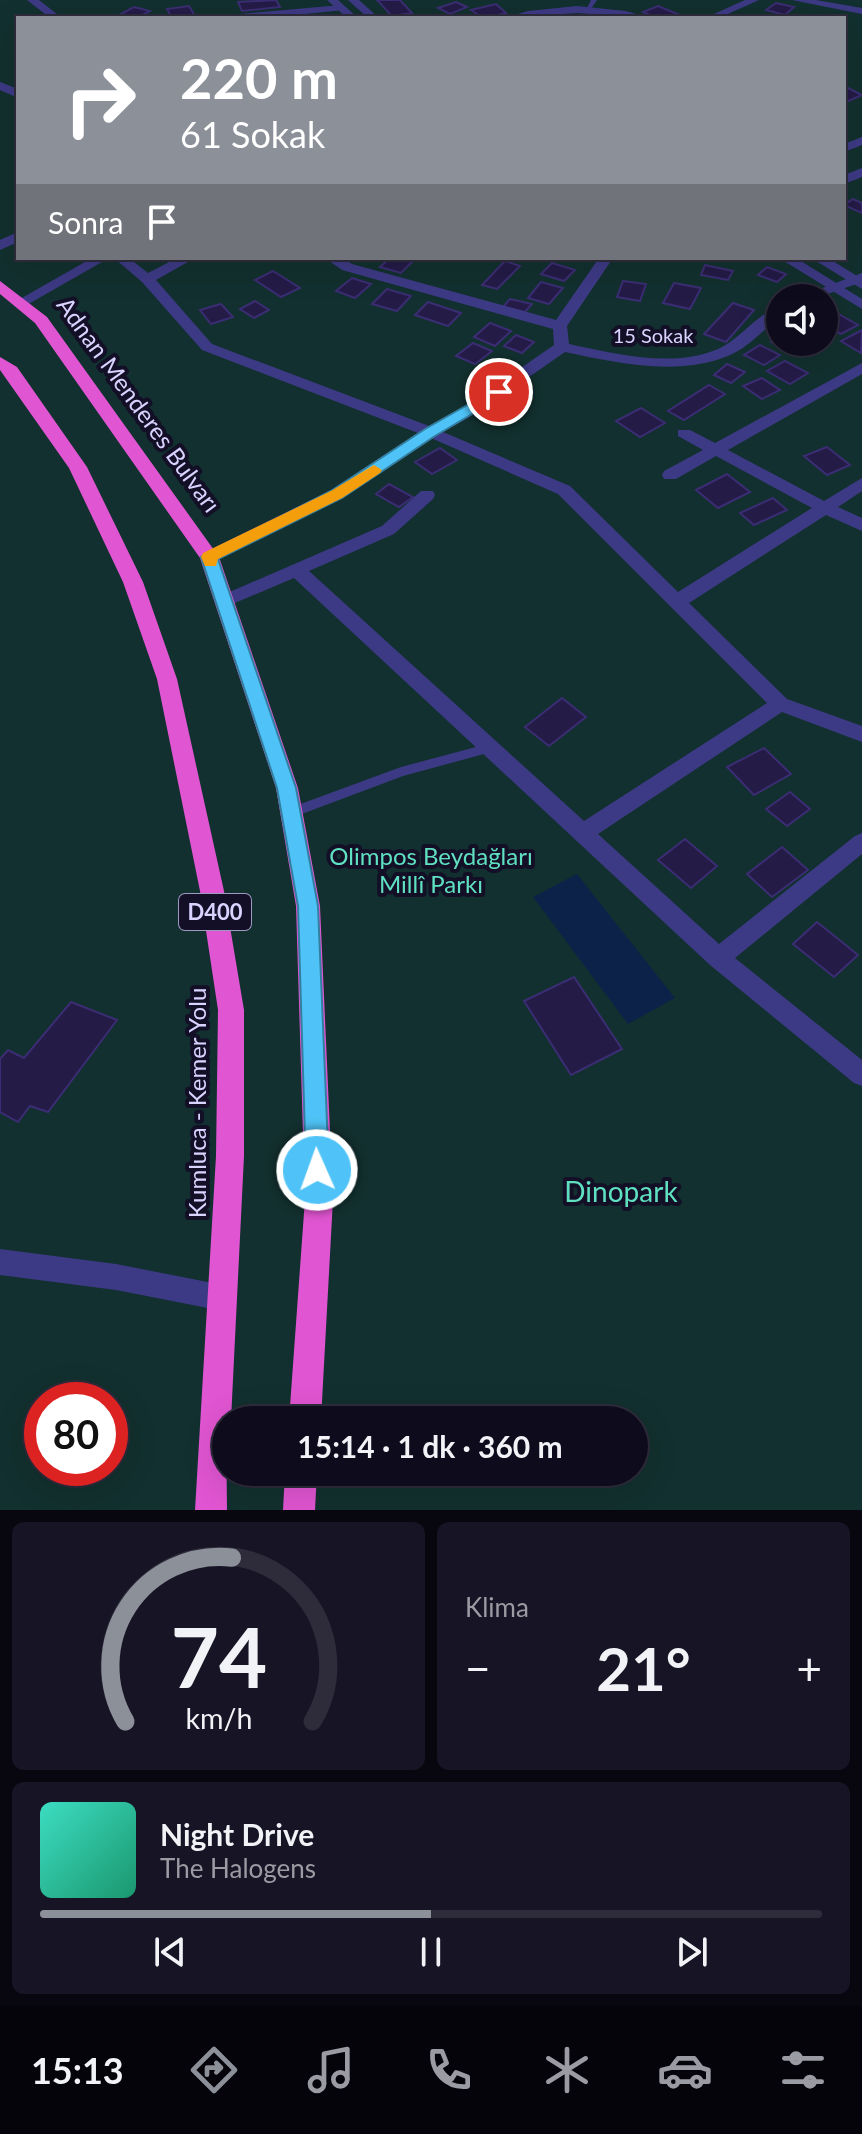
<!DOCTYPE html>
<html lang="tr">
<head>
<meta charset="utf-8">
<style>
  :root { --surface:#0e0b1c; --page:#171425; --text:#f1f3f6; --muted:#9b9ba3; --line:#2e2b3b; --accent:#8c9099 }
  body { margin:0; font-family:Lato,sans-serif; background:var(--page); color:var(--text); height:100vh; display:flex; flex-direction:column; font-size:30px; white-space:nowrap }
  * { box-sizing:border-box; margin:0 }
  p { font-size:26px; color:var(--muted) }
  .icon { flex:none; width:44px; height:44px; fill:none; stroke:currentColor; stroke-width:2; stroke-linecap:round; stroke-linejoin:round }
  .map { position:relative; height:1510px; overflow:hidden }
  .details { display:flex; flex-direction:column; gap:12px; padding:12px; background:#08060f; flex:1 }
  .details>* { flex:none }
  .banner { position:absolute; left:16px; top:16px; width:830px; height:244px; border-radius:0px; box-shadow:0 8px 32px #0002,0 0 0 2px var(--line); background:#8c9099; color:#fff; overflow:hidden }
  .tools { position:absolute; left:766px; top:284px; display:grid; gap:16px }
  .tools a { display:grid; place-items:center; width:72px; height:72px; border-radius:50%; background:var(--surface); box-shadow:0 8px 32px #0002,0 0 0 2px var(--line); font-size:40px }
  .speed { position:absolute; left:24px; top:1382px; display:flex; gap:16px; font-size:40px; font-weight:700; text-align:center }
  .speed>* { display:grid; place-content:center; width:104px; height:104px; border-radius:50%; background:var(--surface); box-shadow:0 8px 32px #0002,0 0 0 2px var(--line); line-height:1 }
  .speed .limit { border:12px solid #d22; background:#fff; color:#111 }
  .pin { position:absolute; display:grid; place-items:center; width:68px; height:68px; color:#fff; margin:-34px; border:4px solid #fff; border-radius:50%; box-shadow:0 2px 8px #0007 }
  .me { position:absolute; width:88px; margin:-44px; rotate:358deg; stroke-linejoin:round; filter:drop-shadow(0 0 6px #0008) }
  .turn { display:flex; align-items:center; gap:28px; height:168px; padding:0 32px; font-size:36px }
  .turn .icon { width:104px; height:104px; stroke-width:2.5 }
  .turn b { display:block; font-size:56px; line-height:68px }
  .then { display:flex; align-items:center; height:76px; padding:0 32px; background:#0003; gap:16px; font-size:30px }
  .big { font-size:60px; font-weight:700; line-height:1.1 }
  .details .tile { flex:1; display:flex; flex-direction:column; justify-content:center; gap:12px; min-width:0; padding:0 28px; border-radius:12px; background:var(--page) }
  .details .dial { align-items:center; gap:0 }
  .dial svg { height:208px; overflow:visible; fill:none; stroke:var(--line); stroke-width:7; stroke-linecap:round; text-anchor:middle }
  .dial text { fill:var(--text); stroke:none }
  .song { display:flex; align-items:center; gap:24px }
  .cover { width:96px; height:96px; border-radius:12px; background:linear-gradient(135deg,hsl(170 70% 55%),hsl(160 70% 35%)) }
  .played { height:8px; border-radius:4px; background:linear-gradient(90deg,var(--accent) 50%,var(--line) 50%) }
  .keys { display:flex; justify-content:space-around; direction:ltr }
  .heat { display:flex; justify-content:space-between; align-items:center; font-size:44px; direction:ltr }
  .details .tiles { flex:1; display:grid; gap:12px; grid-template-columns:1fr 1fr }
  .tile:last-child { grid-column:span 2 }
  .trip { position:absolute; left:212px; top:1406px; width:436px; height:80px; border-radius:40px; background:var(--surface); box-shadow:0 8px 32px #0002,0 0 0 2px var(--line); font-weight:700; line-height:80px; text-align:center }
  .tabs { display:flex; height:128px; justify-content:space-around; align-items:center; background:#06040b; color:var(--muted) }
  .tabs .icon { width:56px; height:56px }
  .tabs .on { color:var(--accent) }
  .tabs b { font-size:36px; color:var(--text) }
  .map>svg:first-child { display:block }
  .green { fill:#12302f; fill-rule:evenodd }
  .water { fill:#0c2248 }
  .building { fill:#241b47; stroke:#3b2d73; stroke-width:2 }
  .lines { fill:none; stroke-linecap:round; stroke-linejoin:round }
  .service { fill:#3d3a85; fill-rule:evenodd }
  .minor { fill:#3d3a85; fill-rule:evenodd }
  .tertiary { fill:#3d3a85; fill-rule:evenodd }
  .trunk { fill:#e055d1; fill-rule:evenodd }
  .route { fill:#4fc3f7; stroke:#337fa1; stroke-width:2 }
  .slow { fill:#f59e0b }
  .labels { text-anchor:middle; stroke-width:8; stroke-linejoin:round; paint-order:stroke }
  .far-street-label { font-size:20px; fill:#d9d4ff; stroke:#130f26 }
  .shield { fill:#130f26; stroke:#9e99be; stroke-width:2 }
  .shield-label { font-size:22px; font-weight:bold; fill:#d9d4ff }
  .street-label { font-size:24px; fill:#d9d4ff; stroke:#130f26 }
  .park-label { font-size:24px; fill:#5fe0c0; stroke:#130f26 }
  .near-park-label { font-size:28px; fill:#5fe0c0; stroke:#130f26 }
</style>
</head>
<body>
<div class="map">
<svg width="862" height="1510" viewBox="0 0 862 1510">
  <rect width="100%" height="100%" fill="#130f26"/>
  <path class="green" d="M0,0H862V1510H0ZM18,18H844V258H18ZM780,298H824V342H780ZM42,1400H110V1468H42ZM226,1420H634V1472H226Z"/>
  <polygon class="water" points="577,874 675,998 628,1024 533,897"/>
  <g class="building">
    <polygon points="276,0 280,7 242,11 238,2"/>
    <polygon points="377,0 400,0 412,13 392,16"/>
    <polygon points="456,2 467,7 450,14 438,8"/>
    <polygon points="776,3 794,7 785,15 766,10"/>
    <polygon points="496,4 506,13 483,18 471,10"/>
    <polygon points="189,6 195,16 172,18 167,9"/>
    <polygon points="658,6 682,16 657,18 643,12"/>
    <polygon points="134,7 150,11 137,18 121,14"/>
    <polygon points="844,86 862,95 844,103"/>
    <polygon points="853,199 862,203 862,213 844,205"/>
    <polygon points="390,258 398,258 412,262 401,273 380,267"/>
    <polygon points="505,261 520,266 497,289 482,285"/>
    <polygon points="552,263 575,270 564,281 541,274"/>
    <polygon points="705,265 733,271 728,280 701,275"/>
    <polygon points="767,267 786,274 777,282 758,275"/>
    <polygon points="273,271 300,288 281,297 255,280"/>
    <polygon points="352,278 371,284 355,298 336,291"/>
    <polygon points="623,281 646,284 640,301 617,297"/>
    <polygon points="541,282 563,288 549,304 528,298"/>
    <polygon points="674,283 701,288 690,309 663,303"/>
    <polygon points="387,289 411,296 397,311 372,304"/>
    <polygon points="510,299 532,304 525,312 503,307"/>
    <polygon points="255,301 269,310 254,318 240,309"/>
    <polygon points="428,302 461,313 448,326 415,315"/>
    <polygon points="733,303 754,310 726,342 704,334"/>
    <polygon points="221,304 233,317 211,324 200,310"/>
    <polygon points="837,313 858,325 841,334 824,325 824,320"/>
    <polygon points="490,323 511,331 495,346 474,337"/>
    <polygon points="862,330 861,353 841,341"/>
    <polygon points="516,335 534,342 522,353 504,346"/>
    <polygon points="780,336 780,342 809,344 794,354 771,342"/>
    <polygon points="473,343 492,351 475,364 456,356"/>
    <polygon points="760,345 780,355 764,365 744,355"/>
    <polygon points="785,361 808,373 790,384 767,371"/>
    <polygon points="727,364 745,372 731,383 714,375"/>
    <polygon points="762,378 780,390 762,399 743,386"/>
    <polygon points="709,385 725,394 684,420 668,411"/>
    <polygon points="641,408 665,423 640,437 616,421"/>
    <polygon points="827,447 850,465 827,475 804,456"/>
    <polygon points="440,448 457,460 432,474 415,462"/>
    <polygon points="727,474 750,492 718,508 696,490"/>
    <polygon points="389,484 413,497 399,507 376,494"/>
    <polygon points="773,498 787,510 754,525 740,513"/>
    <polygon points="562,698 586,717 549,746 525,727"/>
    <polygon points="764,748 791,774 754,795 727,767"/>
    <polygon points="790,792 810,809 787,826 766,809"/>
    <polygon points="685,839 717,866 691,888 658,860"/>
    <polygon points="782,847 808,870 772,897 747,874"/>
    <polygon points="817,922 858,955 834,977 793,944"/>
    <polygon points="574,977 622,1049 571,1075 524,1001"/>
    <polygon points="71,1002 117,1020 48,1112 30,1106 18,1122 0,1112 0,1059 8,1050 24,1058"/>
  </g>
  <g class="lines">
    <g class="service">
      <polygon points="591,0 597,0 590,10 586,10"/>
      <polygon points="491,743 495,745 497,748 495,751 403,776 291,818 287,817 285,813 287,809 401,767"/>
    </g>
    <g class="minor">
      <polygon points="27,0 39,0 62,18 50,18"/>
      <polygon points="745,0 759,0 719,18 705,18"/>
      <polygon points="792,0 816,0 862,8 862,14"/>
      <polygon points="341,5 346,8 345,10 265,18 224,18 229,15"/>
      <polygon points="577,6 626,11 649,18 577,13 505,18 528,11"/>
      <polygon points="0,82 18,89 18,98 0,90"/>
      <polygon points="862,137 862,145 844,152 844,144"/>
      <polygon points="862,168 862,177 844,184 844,175"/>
      <polygon points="18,232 18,242 0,250 0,240"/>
      <polygon points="92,258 109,258 25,306 20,307 13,303"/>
      <path d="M114,258H129L148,273L177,258H195L156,280L212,344L429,426L468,405L554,345L553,329L342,270L325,258H342L352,264L556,320L599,258H613L567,326L569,344C615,354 680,370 724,346C743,335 758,313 780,307V317C764,329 749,347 730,355C679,377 617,363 565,352L480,411L443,432L570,486L678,592L812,508L716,456L676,479H664L662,475L664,471L703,450L678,436V430H690L715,443L862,363V374L728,450L824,501L862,478V491L838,507L862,518V531L826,515L689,603L787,699L862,726V742L782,712L598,834L719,944L855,836L862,833V854L735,958L862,1060V1086L854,1083L710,965L294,578L230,605L224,607L215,601L218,597L382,526L421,491H433L435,495L433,499L394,534L309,571L584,821L767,703L558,494L431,438L343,498L215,561H203L200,557L203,553L331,490L418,433L202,350L142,282Z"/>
      <polygon points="862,273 862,282 816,298 796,298"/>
      <polygon points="0,1249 116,1264 223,1285 232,1289 236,1298 232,1307 223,1311 116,1290 0,1275"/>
    </g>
    <g class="tertiary">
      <polygon points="327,0 338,0 358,18 347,18"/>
      <polygon points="348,0 359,0 379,18 368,18"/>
      <polygon points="779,258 796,258 862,299 862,309"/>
      <polygon points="811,258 828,258 862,279 862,289"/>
    </g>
    <g class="trunk">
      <polygon points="0,281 47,317 219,557 298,788 320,906 333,1199 321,1420 289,1420 305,1199 296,906 276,788 200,558 35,323 0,294"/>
      <polygon points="0,357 17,367 87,467 143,582 177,679 224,891 244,1010 244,1156 231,1420 226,1420 227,1510 195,1510 216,1156 218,1010 200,891 157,679 123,582 69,468 0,370"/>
      <polygon points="285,1472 317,1472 315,1510 283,1510"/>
    </g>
  </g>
  <polygon class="route" points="499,387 504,389 504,395 435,436 342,498 218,559 296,788 318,906 329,1170 326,1178 317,1181 309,1178 306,1170 298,906 277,788 201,557 331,491 425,429"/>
  <polygon class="slow" points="374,465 382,470 380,473 342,498 218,559 216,566 205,566 201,557 203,553 331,491"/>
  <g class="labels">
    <g class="far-street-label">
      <text x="653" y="343">15 Sokak</text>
    </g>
    <rect class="shield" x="179" y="894" width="72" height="36" rx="6"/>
    <g class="shield-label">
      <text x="215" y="920">D400</text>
    </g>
    <g class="street-label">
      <text transform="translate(138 405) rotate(54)" y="8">Adnan Menderes Bulvarı</text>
      <text transform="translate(198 1103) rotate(-90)" y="8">Kumluca - Kemer Yolu</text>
    </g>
    <g class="park-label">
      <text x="431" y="865">Olimpos Beydağları<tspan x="431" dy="28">Millî Parkı</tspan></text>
    </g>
    <g class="near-park-label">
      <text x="621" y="1202">Dinopark</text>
    </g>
  </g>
</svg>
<div class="tools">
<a><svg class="icon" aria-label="sound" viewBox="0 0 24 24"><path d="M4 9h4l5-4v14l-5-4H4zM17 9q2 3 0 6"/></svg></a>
</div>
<div class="speed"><div class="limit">80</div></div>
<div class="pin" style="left:499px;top:392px;background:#d93025"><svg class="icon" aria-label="arrive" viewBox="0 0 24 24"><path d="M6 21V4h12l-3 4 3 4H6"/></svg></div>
<svg class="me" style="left:317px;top:1170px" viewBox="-20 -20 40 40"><circle r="17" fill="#4fc3f7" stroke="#fff" stroke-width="3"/><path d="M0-11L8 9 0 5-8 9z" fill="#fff"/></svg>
<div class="trip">15:14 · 1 dk · 360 m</div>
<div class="banner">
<div class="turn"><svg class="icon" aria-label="right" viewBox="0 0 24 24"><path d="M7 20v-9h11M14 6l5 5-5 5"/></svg><div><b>220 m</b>61 Sokak</div></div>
<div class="then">Sonra<svg class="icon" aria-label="arrive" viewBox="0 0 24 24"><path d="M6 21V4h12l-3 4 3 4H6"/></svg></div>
</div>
</div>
<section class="details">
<div class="tiles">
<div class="tile dial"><svg viewBox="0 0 100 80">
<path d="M14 69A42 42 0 1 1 86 69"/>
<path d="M14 69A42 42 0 0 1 55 6" stroke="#8c9099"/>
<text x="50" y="56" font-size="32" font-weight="700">74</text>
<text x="50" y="72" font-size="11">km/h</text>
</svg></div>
<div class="tile"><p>Klima</p>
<div class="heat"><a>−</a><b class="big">21°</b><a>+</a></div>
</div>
<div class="tile">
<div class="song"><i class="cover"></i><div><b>Night Drive</b><p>The Halogens</p></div></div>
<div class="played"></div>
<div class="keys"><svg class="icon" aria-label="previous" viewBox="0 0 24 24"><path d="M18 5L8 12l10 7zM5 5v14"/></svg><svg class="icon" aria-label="pause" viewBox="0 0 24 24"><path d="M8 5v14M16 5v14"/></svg><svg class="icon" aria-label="next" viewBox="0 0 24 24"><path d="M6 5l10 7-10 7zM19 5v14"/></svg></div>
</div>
</div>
</section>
<nav class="tabs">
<b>15:13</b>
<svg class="icon on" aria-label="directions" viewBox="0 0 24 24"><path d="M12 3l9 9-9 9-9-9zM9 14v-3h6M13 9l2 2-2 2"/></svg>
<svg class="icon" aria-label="music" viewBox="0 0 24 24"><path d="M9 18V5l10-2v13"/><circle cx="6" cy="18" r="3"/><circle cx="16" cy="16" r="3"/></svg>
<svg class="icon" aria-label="phone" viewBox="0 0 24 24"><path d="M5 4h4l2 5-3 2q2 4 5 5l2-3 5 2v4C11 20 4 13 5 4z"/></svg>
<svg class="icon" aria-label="climate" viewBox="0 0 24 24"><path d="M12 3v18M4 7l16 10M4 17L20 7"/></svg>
<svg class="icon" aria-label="car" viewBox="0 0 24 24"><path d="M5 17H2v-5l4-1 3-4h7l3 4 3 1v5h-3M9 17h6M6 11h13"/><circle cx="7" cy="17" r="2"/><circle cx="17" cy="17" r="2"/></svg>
<svg class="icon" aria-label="filters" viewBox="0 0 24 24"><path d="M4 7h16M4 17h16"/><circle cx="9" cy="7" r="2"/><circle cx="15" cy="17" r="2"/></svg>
</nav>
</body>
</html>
